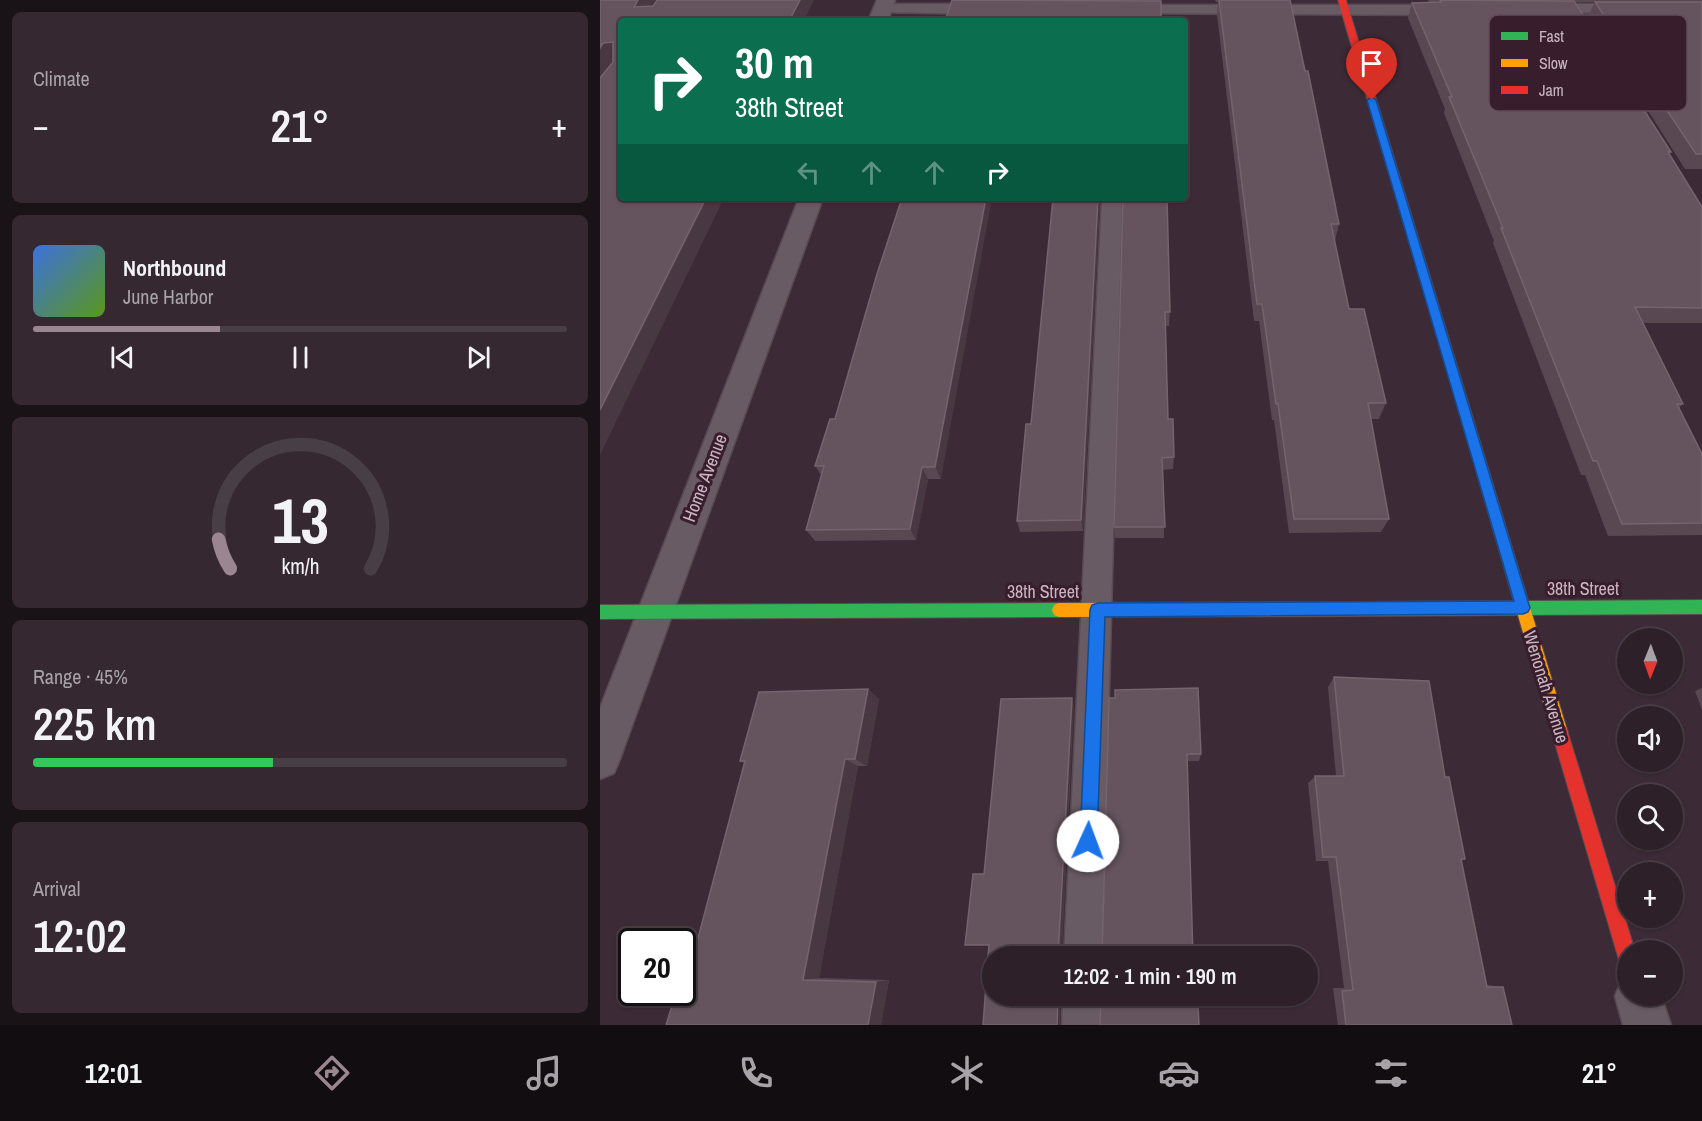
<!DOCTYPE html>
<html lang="en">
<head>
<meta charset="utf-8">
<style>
  :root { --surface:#2d2028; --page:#352830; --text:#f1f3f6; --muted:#a7a3a8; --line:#483e45; --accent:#9a8591 }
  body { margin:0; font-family:"Archivo Narrow",sans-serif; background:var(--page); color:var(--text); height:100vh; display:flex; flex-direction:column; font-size:22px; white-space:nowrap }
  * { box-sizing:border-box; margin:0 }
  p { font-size:20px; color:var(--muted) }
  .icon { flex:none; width:33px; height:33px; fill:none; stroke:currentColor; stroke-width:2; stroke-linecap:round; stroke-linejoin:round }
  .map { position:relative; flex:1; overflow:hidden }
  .details { display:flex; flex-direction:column; gap:12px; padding:12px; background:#191216; width:600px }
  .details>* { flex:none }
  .guide { position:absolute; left:18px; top:18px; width:570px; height:183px; border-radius:6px; box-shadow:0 2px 4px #0004,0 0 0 2px var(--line); background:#0b6e4f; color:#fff; overflow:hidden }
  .needle { width:39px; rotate:181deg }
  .fabs { position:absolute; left:1017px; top:628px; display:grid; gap:12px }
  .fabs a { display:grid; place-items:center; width:66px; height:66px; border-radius:50%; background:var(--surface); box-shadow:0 2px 4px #0004,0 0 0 2px var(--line); font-size:30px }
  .speed { position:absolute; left:18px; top:928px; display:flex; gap:12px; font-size:30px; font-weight:700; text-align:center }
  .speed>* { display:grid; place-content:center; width:78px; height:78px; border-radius:50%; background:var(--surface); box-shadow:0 2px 4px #0004,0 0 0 2px var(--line); line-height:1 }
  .speed .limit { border:3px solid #111; border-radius:9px; background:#fff; color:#111 }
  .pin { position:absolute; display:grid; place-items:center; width:51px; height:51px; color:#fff; margin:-62px -26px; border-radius:50% 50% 50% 0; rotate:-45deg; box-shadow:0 0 6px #0007 }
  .pin .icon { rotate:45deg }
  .me { position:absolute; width:66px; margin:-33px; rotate:2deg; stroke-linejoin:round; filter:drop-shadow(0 0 4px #0008) }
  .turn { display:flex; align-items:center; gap:21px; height:126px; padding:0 18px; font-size:27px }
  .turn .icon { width:78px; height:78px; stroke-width:2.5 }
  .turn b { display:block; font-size:42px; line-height:51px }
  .lanes { display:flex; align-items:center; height:57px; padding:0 18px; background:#0003; justify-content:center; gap:30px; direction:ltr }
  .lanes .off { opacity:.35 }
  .big { font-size:45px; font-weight:600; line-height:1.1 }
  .details .tile { flex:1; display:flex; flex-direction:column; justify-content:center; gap:9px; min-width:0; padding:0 21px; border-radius:9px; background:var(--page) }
  .details .dial { align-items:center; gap:0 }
  .dial svg { height:156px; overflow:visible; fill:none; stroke:var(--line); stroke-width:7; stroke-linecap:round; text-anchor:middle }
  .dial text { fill:var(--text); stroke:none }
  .song { display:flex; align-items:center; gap:18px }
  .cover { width:72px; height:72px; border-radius:9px; background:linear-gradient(135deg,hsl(220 70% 55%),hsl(90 70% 35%)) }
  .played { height:6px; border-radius:3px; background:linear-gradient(90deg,var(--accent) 35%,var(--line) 35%) }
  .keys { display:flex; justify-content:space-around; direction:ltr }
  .heat { display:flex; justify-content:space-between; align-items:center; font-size:33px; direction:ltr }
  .charge { height:9px; border-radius:4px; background:linear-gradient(90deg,#34c759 45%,var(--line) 0) }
  .trip { position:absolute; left:382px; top:946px; width:336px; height:60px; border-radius:30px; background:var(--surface); box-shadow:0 2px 4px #0004,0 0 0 2px var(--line); font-weight:600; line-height:60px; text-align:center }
  .menu { display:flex; height:96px; justify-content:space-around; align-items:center; background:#120d10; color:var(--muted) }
  .menu .icon { width:42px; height:42px }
  .menu .current { color:var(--accent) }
  .menu b { font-size:27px; color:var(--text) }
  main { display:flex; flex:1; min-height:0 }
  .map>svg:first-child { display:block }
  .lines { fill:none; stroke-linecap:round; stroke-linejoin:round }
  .lane-casing { stroke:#584952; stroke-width:3 }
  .street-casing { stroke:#584952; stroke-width:3 }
  .fast-casing { stroke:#584952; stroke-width:2 }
  .slow-casing { stroke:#584952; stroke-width:2 }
  .jam-casing { stroke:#584952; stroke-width:2 }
  .lane { fill:#695b64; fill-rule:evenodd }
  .street { fill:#695b64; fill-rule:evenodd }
  .fast { fill:#30b455; fill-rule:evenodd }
  .slow { fill:#ff9f0a; fill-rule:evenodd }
  .jam { fill:#e5322d; fill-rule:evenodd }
  .wall { fill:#594851 }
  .shaded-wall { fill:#483841 }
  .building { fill:#65545e; stroke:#75636d; stroke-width:1.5 }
  .route { fill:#1a73e8; stroke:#114b97; stroke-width:1.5 }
  .labels { text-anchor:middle; stroke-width:6; stroke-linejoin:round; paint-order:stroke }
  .street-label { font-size:18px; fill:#ccb5c2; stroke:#381d2d }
  .key { fill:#381d2d; stroke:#644b5a; stroke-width:1.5 }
  .key-label { font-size:16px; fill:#ccb5c2 }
</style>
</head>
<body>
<main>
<section class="details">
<div class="tile"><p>Climate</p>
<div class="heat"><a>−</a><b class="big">21°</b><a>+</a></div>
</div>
<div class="tile">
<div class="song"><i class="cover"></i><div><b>Northbound</b><p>June Harbor</p></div></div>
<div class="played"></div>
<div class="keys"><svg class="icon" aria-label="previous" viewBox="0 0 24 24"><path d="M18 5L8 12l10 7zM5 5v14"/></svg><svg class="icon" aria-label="pause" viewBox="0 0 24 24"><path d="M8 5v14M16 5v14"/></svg><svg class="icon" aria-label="next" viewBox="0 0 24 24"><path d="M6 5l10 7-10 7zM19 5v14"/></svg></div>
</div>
<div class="tile dial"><svg viewBox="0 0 100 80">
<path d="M14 69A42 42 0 1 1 86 69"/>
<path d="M14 69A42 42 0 0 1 8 54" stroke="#9a8591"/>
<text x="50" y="56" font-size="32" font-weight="700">13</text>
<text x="50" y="72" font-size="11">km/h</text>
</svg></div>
<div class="tile"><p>Range · 45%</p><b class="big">225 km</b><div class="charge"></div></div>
<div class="tile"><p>Arrival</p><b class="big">12:02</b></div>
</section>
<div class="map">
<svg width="1102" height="1025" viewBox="0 0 1102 1025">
  <rect width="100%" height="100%" fill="#3c2b36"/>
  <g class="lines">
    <g class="lane-casing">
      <g id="lane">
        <polygon points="282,4 387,4 395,9 387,14 277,12 274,9 277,6"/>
        <polygon points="944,4 1102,4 1102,14 939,12 936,9"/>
        <polygon points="524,5 846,5 854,10 846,15 519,13 516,10 519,7"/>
        <polygon points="502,198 522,198 502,957 464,957"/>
        <polygon points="463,996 501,996 500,1025 462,1025"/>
      </g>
    </g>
    <g class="street-casing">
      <g id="street">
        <polygon points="277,0 295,0 288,21 268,21"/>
        <polygon points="199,198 223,198 20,759 14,773 0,779 0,708"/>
        <polygon points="1028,977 1028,996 1061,996 1071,1025 1023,1025 1015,996 1022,980"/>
      </g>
    </g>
    <g class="fast-casing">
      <g id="fast">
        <polygon points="1102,600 1102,614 763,616 758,614 756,609 758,604 763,602"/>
        <polygon points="459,603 464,605 466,610 464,615 459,617 0,619 0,605"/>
      </g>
    </g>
    <g class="slow-casing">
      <g id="slow">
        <polygon points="871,427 877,432 968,733 966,739 960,741 954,739 952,733 865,432"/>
        <polygon points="763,602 768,604 770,609 768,614 763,616 459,617 454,615 452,610 454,605 459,603"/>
      </g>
    </g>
    <g class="jam-casing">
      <g id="jam">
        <polygon points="738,0 746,0 877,432 871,437 865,432"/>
        <polygon points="960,725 966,727 968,733 1035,951 1028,951 1028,969 1021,967 1019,960 952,733 954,727"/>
      </g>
    </g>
    <use href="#lane" class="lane"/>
    <use href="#street" class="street"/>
    <use href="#fast" class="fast"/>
    <use href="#slow" class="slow"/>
    <use href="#jam" class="jam"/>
  </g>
  <g class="wall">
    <polygon points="358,0 560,0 560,1"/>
    <polygon points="615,0 690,0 739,224 735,241 749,309 786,403 779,419 771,419 789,519 781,532 689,533 674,420 672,420 659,321 654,321 617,15 618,2 616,2"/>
    <polygon points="828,0 1102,0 1102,169 1085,169 988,16 995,2 975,2 1071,152 1069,154 1102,207 1102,323 1042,323 1083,404 1079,408 1102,454 1102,535 1008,536 985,475 981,475 893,243 894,241 844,113 845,109 808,18 812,3 839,2 829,2"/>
    <polygon points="453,198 500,198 483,531 420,532 417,521 431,424"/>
    <polygon points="523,198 570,312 569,326 566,326 568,419 574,457 573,469 563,470 564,538 515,538 514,527"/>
    <polygon points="277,274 341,479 328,479 316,540 215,541 206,530 221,475 215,466 235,419"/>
    <polygon points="734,677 845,777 865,859 861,860 887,985 903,987 912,1025 738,1025 733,988 744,988 728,861 716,861 708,783 715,776 736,776 728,687"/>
    <polygon points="1102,688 1102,710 1095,691"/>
    <polygon points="268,689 279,699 267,766 258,766 219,978 289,980 281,1025 82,975 88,975 144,763 140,761"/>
    <polygon points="515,698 601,754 599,761 587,761"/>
  </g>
  <g class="shaded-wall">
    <polygon points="38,0 55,0 43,21 34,7"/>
    <polygon points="200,0 214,0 204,21 189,21"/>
    <polygon points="13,42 13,60 0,78 0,48 3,43"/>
    <polygon points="106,198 124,198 0,455 0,410"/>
    <polygon points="386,198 392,198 341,479 335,467"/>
    <polygon points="498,198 500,198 483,531 481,520"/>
    <polygon points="322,467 328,479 316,540 310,529"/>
    <polygon points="268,689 279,699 267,766 255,759"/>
    <polygon points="472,698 474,707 462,957 458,957"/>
    <polygon points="245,759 258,766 219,978 203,980"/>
    <polygon points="289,980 281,1025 268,1025 276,982"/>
    <polygon points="461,996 460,1025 457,1025 458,997"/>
  </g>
  <g class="building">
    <polygon points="0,0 38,0 34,7 53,6 57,0 200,0 189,21 21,21 21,198 106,198 0,410 0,78 13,62 13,42 3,43 0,48"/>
    <polygon points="352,0 561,1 561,21 345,21"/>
    <polygon points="619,0 690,0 705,71 708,71 739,224 731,224 749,309 764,309 786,403 768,403 789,519 694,519 678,404 676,404 662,304 657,304"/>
    <polygon points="840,0 974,1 1071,152 1068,152 1102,207 1102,308 1035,307 1083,404 1077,404 1102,454 1102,523 1022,524 997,461 993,461 901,228 903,228 849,97 852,97 812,3 841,2"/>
    <polygon points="995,2 1102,2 1102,154 1096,154"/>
    <polygon points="302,198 386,198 335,467 322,467 310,529 206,530 224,466 215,466 230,419 235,419 277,274"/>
    <polygon points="453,198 498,198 481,520 417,521 426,424 431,424"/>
    <polygon points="523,198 567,198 570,312 565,312 568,419 573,419 574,457 562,458 565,527 514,527"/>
    <polygon points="734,677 829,681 845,777 849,777 865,859 861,859 887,987 903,987 912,1025 746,1025 742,991 753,990 736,857 723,857 715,776 744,776"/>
    <polygon points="598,688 601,754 587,754 593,957 502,957 509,698 515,698 515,690"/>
    <polygon points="268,689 255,759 245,759 203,980 276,982 268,1025 66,1025 76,993 82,993 82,975 88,976 145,761 140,761 159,692"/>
    <polygon points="472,698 458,957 393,957 393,996 594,996 595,1005 598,1005 599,1025 500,1025 501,997 458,997 457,1025 383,1025 389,945 365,945 373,874 384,874 401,699"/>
  </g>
  <polygon class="route" points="772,97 776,100 930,608 928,612 923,614 505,617 497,841 494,848 488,850 482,848 480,841 490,610 492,605 498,603 914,601 767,100"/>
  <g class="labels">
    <g class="street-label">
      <text transform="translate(105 478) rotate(-69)" y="6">Home Avenue</text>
      <text x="983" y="595">38th Street</text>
      <text x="443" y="598">38th Street</text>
      <text transform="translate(946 687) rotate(73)" y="6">Wenonah Avenue</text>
    </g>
  </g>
  <rect x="889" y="15" width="198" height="96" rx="9" class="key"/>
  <rect x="901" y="32" width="27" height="8" fill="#30b455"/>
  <rect x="901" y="59" width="27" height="8" fill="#ff9f0a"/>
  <rect x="901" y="86" width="27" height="8" fill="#e5322d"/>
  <g class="key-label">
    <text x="939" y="42">Fast</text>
    <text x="939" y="69">Slow</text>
    <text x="939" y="96">Jam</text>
  </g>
</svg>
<div class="fabs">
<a><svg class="needle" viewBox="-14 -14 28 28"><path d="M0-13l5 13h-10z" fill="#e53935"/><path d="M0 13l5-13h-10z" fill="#a7a3a8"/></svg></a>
<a><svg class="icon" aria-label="sound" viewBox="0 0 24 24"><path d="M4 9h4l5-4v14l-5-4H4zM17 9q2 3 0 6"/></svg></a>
<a><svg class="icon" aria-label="search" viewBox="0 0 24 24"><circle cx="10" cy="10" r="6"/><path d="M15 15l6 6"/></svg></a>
<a>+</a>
<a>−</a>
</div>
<div class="speed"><div class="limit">20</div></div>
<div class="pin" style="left:772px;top:100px;background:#d93025"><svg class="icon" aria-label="arrive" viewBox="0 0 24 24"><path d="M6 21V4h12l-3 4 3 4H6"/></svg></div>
<svg class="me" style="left:488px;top:841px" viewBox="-20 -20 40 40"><circle r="19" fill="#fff"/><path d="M0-13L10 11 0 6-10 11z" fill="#1a73e8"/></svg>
<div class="trip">12:02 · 1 min · 190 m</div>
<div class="guide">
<div class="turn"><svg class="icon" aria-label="right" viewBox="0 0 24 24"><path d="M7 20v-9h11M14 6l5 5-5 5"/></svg><div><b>30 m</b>38th Street</div></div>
<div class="lanes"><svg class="icon off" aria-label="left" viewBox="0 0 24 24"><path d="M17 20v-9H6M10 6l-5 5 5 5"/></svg><svg class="icon off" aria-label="ahead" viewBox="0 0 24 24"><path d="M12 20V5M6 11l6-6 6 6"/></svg><svg class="icon off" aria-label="ahead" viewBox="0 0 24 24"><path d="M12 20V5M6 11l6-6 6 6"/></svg><svg class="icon" aria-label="right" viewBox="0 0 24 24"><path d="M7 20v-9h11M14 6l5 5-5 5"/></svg></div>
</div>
</div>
</main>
<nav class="menu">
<b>12:01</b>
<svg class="icon current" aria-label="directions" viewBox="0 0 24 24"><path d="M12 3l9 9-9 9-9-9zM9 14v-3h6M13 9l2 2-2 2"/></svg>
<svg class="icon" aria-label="music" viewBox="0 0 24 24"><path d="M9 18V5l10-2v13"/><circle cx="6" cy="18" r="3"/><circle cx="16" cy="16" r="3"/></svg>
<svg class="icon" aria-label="phone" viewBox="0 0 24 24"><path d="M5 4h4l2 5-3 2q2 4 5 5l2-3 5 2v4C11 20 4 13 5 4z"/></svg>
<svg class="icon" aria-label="climate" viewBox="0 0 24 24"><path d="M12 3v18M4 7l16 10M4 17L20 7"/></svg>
<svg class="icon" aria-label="car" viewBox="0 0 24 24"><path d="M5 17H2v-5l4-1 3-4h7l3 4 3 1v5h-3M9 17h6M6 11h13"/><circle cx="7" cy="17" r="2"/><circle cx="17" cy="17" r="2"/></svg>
<svg class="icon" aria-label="filters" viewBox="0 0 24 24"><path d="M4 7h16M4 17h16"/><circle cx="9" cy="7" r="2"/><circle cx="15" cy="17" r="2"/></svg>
<b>21°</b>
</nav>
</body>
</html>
